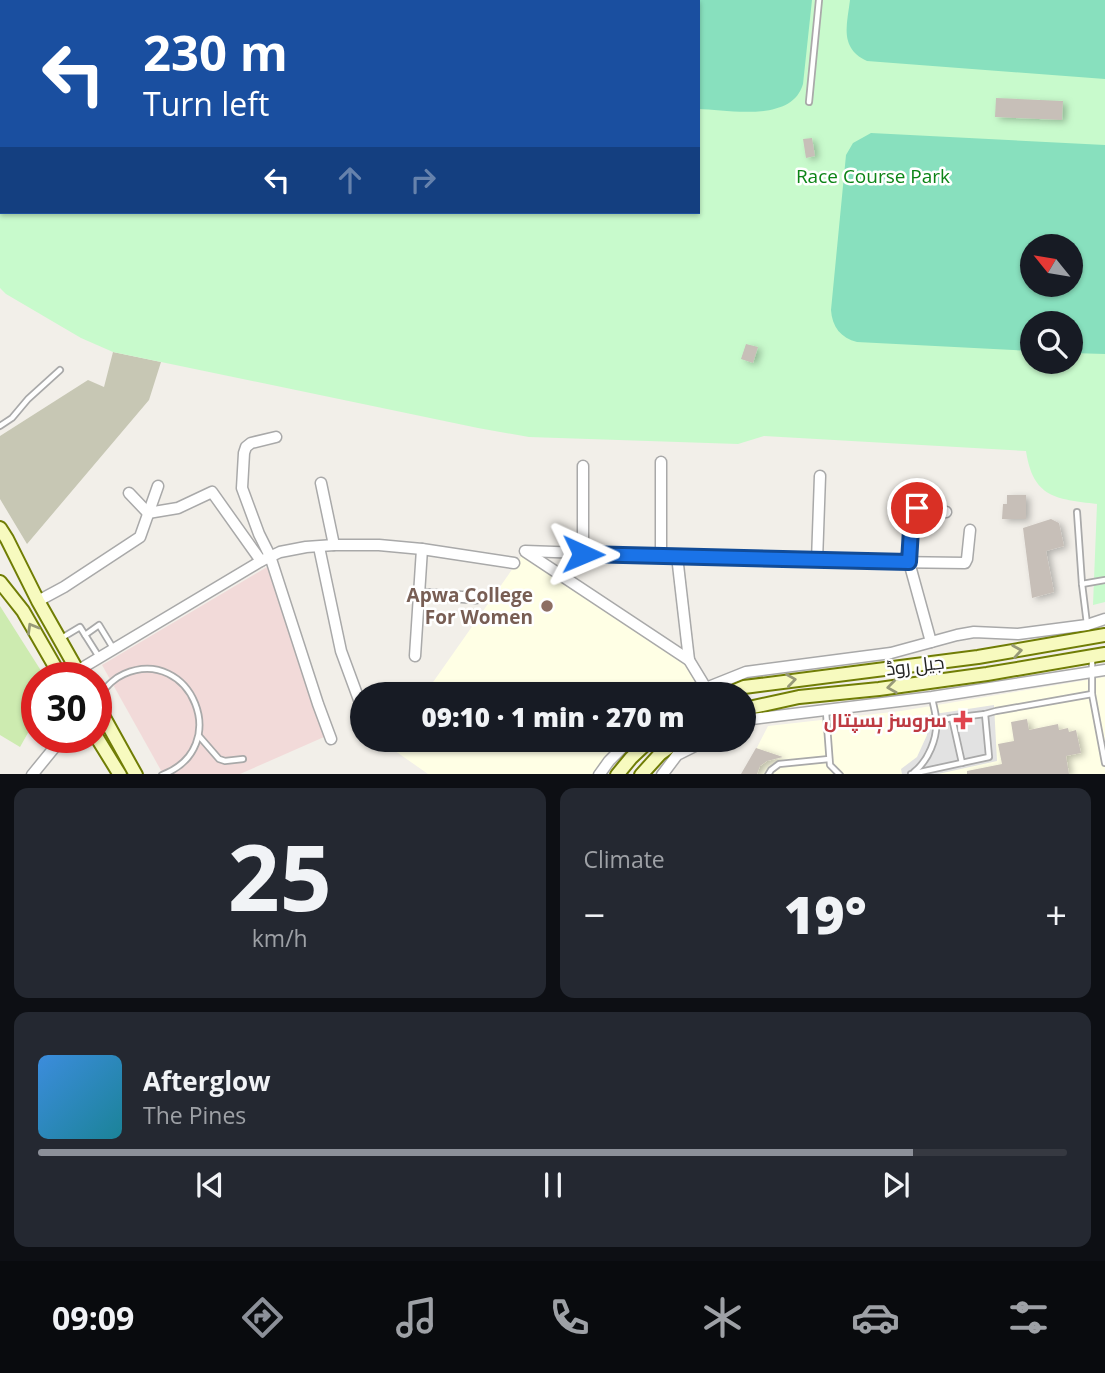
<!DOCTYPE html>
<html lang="en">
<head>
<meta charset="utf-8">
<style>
  :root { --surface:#171b24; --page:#242831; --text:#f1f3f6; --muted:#9ea1a6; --line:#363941; --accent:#8c9099 }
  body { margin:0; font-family:"Open Sans",Cairo,sans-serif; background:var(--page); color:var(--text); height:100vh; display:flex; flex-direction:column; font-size:26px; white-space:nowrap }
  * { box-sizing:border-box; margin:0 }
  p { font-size:23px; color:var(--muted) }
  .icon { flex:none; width:38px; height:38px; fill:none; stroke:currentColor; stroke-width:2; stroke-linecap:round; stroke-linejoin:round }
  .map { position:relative; height:774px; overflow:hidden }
  .drawer { display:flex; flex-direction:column; gap:14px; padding:14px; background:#0d0f14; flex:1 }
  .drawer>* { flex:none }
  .banner { position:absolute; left:0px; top:0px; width:700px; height:214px; box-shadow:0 2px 5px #0004; background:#1a4fa0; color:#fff; overflow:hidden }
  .needle { width:46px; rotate:300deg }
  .fabs { position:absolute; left:1020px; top:234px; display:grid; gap:14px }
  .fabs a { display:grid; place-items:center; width:63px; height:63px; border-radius:50%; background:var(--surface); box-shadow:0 2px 5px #0004; font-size:35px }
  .speed { position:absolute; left:21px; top:662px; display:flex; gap:14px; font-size:35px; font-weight:700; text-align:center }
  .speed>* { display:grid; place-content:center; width:91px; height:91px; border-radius:50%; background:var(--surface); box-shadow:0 2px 5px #0004; line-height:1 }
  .speed .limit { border:10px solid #d22; background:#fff; color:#111 }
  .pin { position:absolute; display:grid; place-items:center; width:60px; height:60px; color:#fff; margin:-30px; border:4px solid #fff; border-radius:50%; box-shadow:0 2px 7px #0007 }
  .me { position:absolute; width:77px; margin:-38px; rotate:91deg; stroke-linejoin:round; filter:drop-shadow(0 0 5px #0008) }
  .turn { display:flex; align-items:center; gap:24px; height:147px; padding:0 28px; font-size:32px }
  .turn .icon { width:91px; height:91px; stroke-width:2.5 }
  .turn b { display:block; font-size:49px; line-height:60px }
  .lanes { display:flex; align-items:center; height:66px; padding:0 28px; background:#0003; justify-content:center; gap:35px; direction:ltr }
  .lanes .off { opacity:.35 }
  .big { font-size:52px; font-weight:800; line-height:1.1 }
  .drawer .tile { flex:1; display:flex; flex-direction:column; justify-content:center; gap:10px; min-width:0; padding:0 24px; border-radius:14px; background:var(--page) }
  .drawer .dial { align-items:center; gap:0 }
  .dial b { font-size:91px; line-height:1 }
  .song { display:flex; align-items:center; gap:21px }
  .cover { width:84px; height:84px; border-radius:10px; background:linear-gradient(135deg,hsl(210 70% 55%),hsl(190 70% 35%)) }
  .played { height:7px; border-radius:4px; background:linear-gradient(90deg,var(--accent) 85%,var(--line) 85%) }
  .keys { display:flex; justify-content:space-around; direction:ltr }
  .heat { display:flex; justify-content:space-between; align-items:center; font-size:38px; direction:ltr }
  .drawer .tiles { flex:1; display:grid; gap:14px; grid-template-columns:1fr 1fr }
  .tile:last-child { grid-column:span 2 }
  .trip { position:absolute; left:350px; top:682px; width:406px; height:70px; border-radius:35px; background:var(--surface); box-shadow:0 2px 5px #0004; font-weight:800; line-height:70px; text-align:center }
  .tabs { display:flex; height:112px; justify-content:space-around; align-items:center; background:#090b0e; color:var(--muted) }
  .tabs .icon { width:49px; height:49px }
  .tabs .active { color:var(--accent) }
  .tabs b { font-size:32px; color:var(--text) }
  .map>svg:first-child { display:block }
  .commercial { fill:#f2dad9 }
  .education { fill:#ffffe5 }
  .construction { fill:#c7c7b4 }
  .grass { fill:#cdebb0 }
  .park { fill:#c8facc; fill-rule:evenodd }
  .pitch { fill:#88e0be; fill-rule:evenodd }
  .parking { fill:#e2e2e2 }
  .building { fill:#c7bfb8; filter:url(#shadow) }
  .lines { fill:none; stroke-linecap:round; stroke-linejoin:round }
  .service-casing { stroke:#a9a9a9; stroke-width:8 }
  .minor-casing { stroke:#a9a9a9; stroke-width:13 }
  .secondary-casing { stroke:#707d05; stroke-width:16 }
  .service { stroke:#fff; stroke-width:4.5 }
  .minor { stroke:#fff; stroke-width:10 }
  .secondary { stroke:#f7fabf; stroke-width:12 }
  .oneway { stroke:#979978 }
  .route-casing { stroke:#114b97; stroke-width:18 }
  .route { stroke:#1a73e8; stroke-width:12 }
  .education-dot { fill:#8d6e63; stroke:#fff; stroke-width:2.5 }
  .health-dot { fill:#e0444e; stroke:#fff; stroke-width:2.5 }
  .labels { text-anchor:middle; stroke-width:5; stroke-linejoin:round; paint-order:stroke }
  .park-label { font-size:19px; fill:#0c8416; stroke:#fff }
  .education-label { font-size:19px; font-weight:bold; fill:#785e54; stroke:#fff; text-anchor:end }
  .street-label { font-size:19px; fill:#222; stroke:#fff }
  .health-label { font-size:19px; font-weight:bold; fill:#be3a42; stroke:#fff; text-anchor:end }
</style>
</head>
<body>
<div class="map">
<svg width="1105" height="775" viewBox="0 0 1105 775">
  <defs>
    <filter id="shadow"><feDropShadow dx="4" dy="2.5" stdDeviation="3.5" flood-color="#0004"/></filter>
  </defs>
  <rect width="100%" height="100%" fill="#f2efe9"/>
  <polygon class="commercial" points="267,567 324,737 240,774 163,774 102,665"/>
  <g class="education">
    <polygon points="525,551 689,660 706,688 695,695 424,695"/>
    <polygon points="1105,677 1105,774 743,775 768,726 901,711"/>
    <polygon points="393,740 630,740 599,775 428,774 388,746"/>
  </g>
  <polygon class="construction" points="113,352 161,362 149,400 27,544 0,499 0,436 88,380 104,387"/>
  <polygon class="grass" points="0,606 45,677 37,677 37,717 20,747 0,735"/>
  <path class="park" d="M0,0H1105V602L1093,605L1097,504C1056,499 1033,498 1026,451L764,436L738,444L529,437L478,428L113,352L81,338L6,294L0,288ZM2,2H698V212H2ZM1032,247H1071V285H1032ZM1032,324H1071V362H1032Z"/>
  <g class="pitch">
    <path d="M398,0H812L803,84C792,123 729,110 698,109V2H398Z"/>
    <path d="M850,0H1105V79L867,61C839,48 847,25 850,0Z"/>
    <path d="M871,133L1105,145V354L1071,353V324H1032V351L857,342C841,338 832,327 831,310L846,155L853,143ZM1032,247H1071V285H1032Z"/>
  </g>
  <polygon class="parking" points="994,705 997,761 938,774 902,774 901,769 917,757 927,735 928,715"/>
  <g class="building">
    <polygon points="996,98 1063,101 1062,120 995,117"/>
    <polygon points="812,138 815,156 806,158 803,139"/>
    <polygon points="746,344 758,347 753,363 741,359"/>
    <polygon points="1007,495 1026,495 1026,519 1002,519 1003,504 1007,504"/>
    <polygon points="1051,519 1059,523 1064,546 1046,551 1054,592 1032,598 1023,528"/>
    <polygon points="1027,719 1029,730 1058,724 1059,730 1068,728 1069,732 1076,730 1081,753 1066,756 1069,774 967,774 967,771 1002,764 998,744 1014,741 1011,722"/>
    <polygon points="756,748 783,757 767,761 760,766 757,774 741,774"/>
  </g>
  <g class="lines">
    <g class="service-casing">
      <g id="service">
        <polyline points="809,102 819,0"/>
        <polyline points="0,426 12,418 28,399 60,370"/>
        <polyline points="1077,512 1082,584 1087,624"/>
        <polyline points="1082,584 1105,580"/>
        <polyline points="85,635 99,625 113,648"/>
        <polyline points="60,639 80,627 99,657"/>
        <polyline points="1092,658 1092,694 1105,763"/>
        <path d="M96,699C105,689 112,679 124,674C191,645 234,748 162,775"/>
        <polyline points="826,712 830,765 840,775"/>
        <polyline points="952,718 985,714 996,711 1092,694"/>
        <polyline points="936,721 952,718 962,763"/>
        <polyline points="199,736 219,759 225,761 243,759"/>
        <path d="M914,772C928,761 938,738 936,720C936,713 933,705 932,697"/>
        <polyline points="911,774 989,757 985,714"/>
        <polyline points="768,775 771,770 779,764 829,759"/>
      </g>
    </g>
    <g class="minor-casing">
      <g id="minor">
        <polyline points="276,437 251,443 246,447 244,453 242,488 259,534 270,556 318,704 331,739"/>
        <polyline points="661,462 661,555"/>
        <polyline points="321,483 334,545"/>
        <polyline points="129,493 148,513 178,508 212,492 261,561"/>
        <polyline points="319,547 341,651 362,708"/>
        <polyline points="525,551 817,561 965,563 967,559 970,530"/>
        <polyline points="526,552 689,660 706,688"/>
        <polyline points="583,554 583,466"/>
        <polyline points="677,556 689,660"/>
        <polyline points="817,561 820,476"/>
        <polyline points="420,594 476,598"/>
        <polyline points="38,601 64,587 140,537 158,486"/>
        <polyline points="931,642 909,562 912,513 914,509 917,508 946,512"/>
        <polyline points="415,656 422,549"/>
        <polyline points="77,671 261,561 280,552 306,547 334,545 379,545 422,549 514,563"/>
        <polyline points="695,695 706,688 746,672 891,653 957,635 974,632 1018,634 1087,625 1105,619"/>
        <polyline points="744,723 752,719 932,697 1105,670"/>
        <polyline points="32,775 63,737"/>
        <polyline points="599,775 609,761 630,740"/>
        <polyline points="662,775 677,755 707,740"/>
      </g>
    </g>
    <g class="secondary-casing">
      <g id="secondary">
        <polyline points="0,528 7,539 38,601 81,677"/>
        <polyline points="0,582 23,611 61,677"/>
        <polyline points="725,695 744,687 978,657 1105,635"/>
        <polyline points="96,703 136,775"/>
        <polyline points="744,709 799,697 879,689 987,674 1105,654"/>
        <polyline points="96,736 120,775"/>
        <polyline points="617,775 631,758 650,740"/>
        <polyline points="641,775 660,754 679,740"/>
      </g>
    </g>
    <use href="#service" class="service"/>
    <use href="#minor" class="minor"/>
    <use href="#secondary" class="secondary"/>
  </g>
  <defs><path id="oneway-chevron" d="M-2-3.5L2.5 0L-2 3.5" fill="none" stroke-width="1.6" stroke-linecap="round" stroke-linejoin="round" transform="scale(1.75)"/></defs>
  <g class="oneway">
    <use href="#oneway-chevron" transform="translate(32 628) rotate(-120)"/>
    <use href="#oneway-chevron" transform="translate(1017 651) rotate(-9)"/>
    <use href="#oneway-chevron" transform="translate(791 680) rotate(-8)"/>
    <use href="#oneway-chevron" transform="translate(892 687) rotate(172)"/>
  </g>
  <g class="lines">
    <g class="route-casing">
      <polyline id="route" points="583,554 909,562 912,513 914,509 917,508"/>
    </g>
    <use href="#route" class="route"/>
  </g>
  <circle class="education-dot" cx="547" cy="606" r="7"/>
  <path class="health-dot" d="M959.5 709.5h7v7h7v7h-7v7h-7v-7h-7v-7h7z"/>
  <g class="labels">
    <g class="park-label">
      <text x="873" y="183">Race Course Park</text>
    </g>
    <g class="education-label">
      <text x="533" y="602">Apwa College<tspan x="533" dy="22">For Women</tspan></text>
    </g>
    <g class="street-label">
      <text transform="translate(915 665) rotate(-7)" y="7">جیل روڈ</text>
    </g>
    <g class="health-label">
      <text x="947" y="727">سروسز ہسپتال</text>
    </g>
  </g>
</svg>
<div class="fabs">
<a><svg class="needle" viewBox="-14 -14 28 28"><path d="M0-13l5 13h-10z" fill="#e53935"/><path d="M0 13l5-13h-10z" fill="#9ea1a6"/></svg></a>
<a><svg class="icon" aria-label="search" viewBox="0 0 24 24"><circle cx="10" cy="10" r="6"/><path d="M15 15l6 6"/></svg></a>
</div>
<div class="speed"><div class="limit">30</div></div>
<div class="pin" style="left:917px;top:508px;background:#d93025"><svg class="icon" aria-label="arrive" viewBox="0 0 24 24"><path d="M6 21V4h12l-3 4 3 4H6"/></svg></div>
<svg class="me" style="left:583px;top:554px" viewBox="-20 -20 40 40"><path d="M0-17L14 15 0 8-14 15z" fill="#1a73e8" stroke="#fff" stroke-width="4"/></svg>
<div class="trip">09:10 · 1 min · 270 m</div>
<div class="banner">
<div class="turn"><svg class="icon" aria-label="left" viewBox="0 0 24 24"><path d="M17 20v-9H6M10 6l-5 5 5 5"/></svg><div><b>230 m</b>Turn left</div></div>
<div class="lanes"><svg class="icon" aria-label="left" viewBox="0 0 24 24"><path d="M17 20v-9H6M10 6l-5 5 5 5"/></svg><svg class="icon off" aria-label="ahead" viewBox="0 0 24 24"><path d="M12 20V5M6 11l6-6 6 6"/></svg><svg class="icon off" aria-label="right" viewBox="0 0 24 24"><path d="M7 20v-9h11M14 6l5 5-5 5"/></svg></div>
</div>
</div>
<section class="drawer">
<div class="tiles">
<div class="tile dial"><b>25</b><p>km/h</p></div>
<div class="tile"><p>Climate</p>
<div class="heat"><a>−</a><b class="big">19°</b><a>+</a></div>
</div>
<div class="tile">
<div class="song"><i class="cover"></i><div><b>Afterglow</b><p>The Pines</p></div></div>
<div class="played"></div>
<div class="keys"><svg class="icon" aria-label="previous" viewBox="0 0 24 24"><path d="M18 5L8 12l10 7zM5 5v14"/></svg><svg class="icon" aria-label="pause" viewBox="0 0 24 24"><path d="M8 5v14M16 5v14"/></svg><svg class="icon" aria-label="next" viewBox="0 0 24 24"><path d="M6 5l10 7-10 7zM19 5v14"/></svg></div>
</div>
</div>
</section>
<nav class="tabs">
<b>09:09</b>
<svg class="icon active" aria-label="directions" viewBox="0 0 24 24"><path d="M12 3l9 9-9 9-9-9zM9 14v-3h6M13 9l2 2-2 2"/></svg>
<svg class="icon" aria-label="music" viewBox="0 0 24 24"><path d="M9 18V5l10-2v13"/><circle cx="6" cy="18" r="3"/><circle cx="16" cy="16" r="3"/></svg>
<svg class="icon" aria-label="phone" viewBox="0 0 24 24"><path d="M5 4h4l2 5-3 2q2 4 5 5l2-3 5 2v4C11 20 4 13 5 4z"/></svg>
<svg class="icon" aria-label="climate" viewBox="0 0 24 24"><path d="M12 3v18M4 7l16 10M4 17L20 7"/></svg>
<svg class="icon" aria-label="car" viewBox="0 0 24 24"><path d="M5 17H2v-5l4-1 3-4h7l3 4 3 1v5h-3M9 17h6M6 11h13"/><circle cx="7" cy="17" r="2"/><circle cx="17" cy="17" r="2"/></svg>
<svg class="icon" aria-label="filters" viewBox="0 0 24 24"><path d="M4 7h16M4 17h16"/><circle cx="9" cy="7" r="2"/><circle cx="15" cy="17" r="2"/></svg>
</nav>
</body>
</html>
